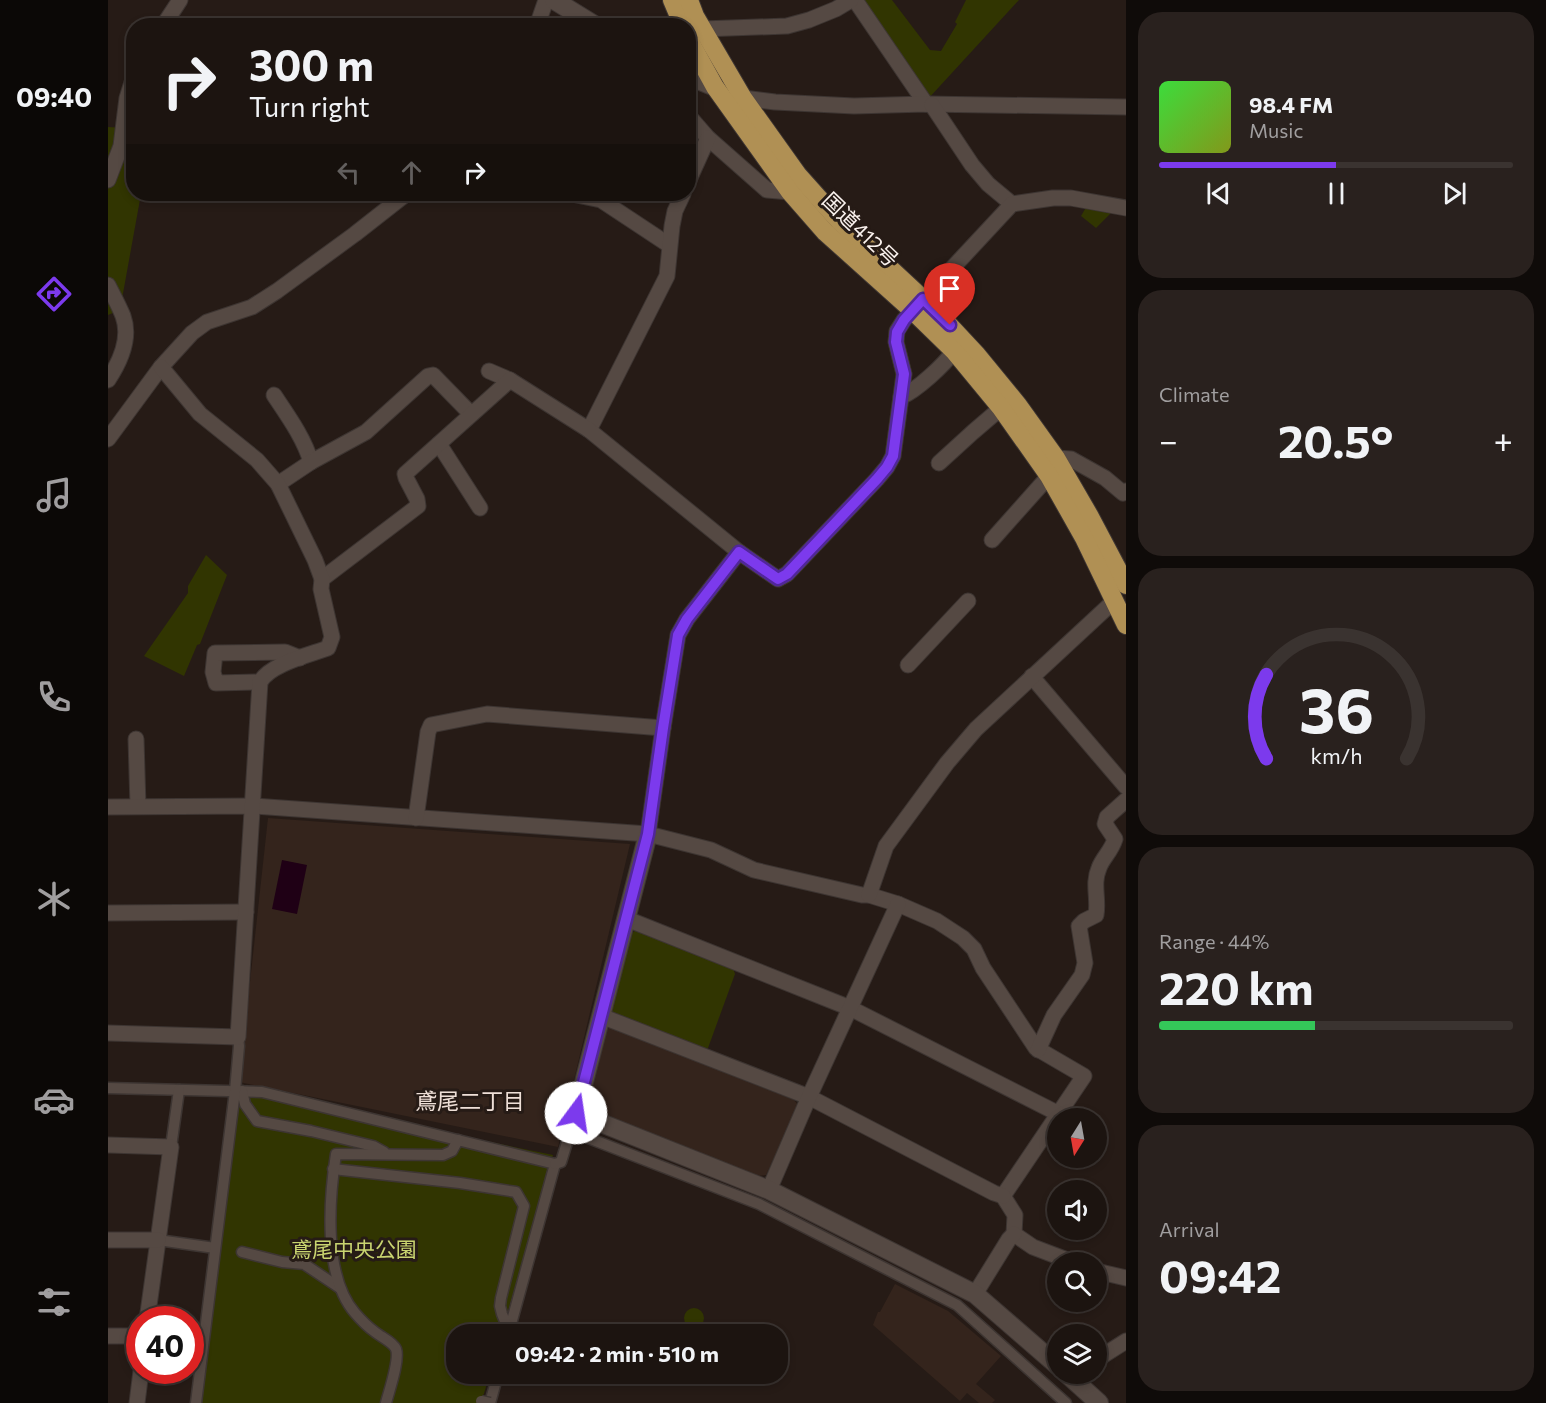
<!DOCTYPE html>
<html lang="en">
<head>
<meta charset="utf-8">
<style>
  :root { --surface:#1c1410; --page:#29211e; --text:#f1f3f6; --muted:#a09e9f; --line:#3a3330; --accent:#7c3aed }
  body { margin:0; font-family:Commissioner,"Noto Sans JP",sans-serif; background:var(--page); color:var(--text); height:100vh; display:flex; flex-direction:column; font-size:22px; white-space:nowrap }
  * { box-sizing:border-box; margin:0 }
  p { font-size:20px; color:var(--muted) }
  .icon { flex:none; width:33px; height:33px; fill:none; stroke:currentColor; stroke-width:2; stroke-linecap:round; stroke-linejoin:round }
  .map { position:relative; flex:1; overflow:hidden }
  .sheet { display:flex; flex-direction:column; gap:12px; padding:12px; background:#0f0b09; width:420px }
  .sheet>* { flex:none }
  .top-card { position:absolute; left:18px; top:18px; width:570px; height:183px; border-radius:24px; box-shadow:0 3px 9px #0003,0 0 0 2px var(--line); background:#1c1410; color:var(--text); overflow:hidden }
  .needle { width:39px; rotate:191deg }
  .buttons { position:absolute; left:939px; top:1108px; display:grid; gap:12px }
  .buttons a { display:grid; place-items:center; width:60px; height:60px; border-radius:50%; background:var(--surface); box-shadow:0 3px 9px #0003,0 0 0 2px var(--line); font-size:30px }
  .speed { position:absolute; left:18px; top:1306px; display:flex; gap:12px; font-size:30px; font-weight:700; text-align:center }
  .speed>* { display:grid; place-content:center; width:78px; height:78px; border-radius:50%; background:var(--surface); box-shadow:0 3px 9px #0003,0 0 0 2px var(--line); line-height:1 }
  .speed .limit { border:9px solid #d22; background:#fff; color:#111 }
  .pin { position:absolute; display:grid; place-items:center; width:51px; height:51px; color:#fff; margin:-62px -26px; border-radius:50% 50% 50% 0; rotate:-45deg; box-shadow:0 0 6px #0007 }
  .pin .icon { rotate:45deg }
  .me { position:absolute; width:66px; margin:-33px; rotate:14deg; stroke-linejoin:round; filter:drop-shadow(0 0 4px #0008) }
  .turn { display:flex; align-items:center; gap:21px; height:126px; padding:0 24px; font-size:27px }
  .turn .icon { width:78px; height:78px; stroke-width:2.5 }
  .turn b { display:block; font-size:42px; line-height:51px }
  .lanes { display:flex; align-items:center; height:57px; padding:0 24px; background:#0003; justify-content:center; gap:30px; direction:ltr }
  .lanes .off { opacity:.35 }
  .big { font-size:45px; font-weight:700; line-height:1.1 }
  .sheet .widget { flex:1; display:flex; flex-direction:column; justify-content:center; gap:9px; min-width:0; padding:0 21px; border-radius:24px; background:var(--page) }
  .sheet .dial { align-items:center; gap:0 }
  .dial svg { height:156px; overflow:visible; fill:none; stroke:var(--line); stroke-width:7; stroke-linecap:round; text-anchor:middle }
  .dial text { fill:var(--text); stroke:none }
  .song { display:flex; align-items:center; gap:18px }
  .cover { width:72px; height:72px; border-radius:9px; background:linear-gradient(135deg,hsl(120 70% 55%),hsl(70 70% 35%)) }
  .played { height:6px; border-radius:3px; background:linear-gradient(90deg,var(--accent) 50%,var(--line) 50%) }
  .keys { display:flex; justify-content:space-around; direction:ltr }
  .heat { display:flex; justify-content:space-between; align-items:center; font-size:33px; direction:ltr }
  .charge { height:9px; border-radius:4px; background:linear-gradient(90deg,#34c759 44%,var(--line) 0) }
  .trip { position:absolute; left:338px; top:1324px; width:342px; height:60px; border-radius:24px; background:var(--surface); box-shadow:0 3px 9px #0003,0 0 0 2px var(--line); font-weight:700; line-height:60px; text-align:center }
  main { display:flex; flex:1; min-height:0 }
  .tab-bar { display:flex; flex-direction:column; width:108px; justify-content:space-around; align-items:center; background:#0b0806; color:var(--muted) }
  .tab-bar .icon { width:42px; height:42px }
  .tab-bar .on { color:var(--accent) }
  .tab-bar b { font-size:27px; color:var(--text) }
  .map>svg:first-child { display:block }
  .built { fill:#34241c }
  .green { fill:#313501 }
  .water { fill:#1f0015 }
  .lines { fill:none; stroke-linecap:round; stroke-linejoin:round }
  .pedestrian-casing { stroke:#3d3532; stroke-width:13 }
  .minor-casing { stroke:#3d3532; stroke-width:17 }
  .tertiary-casing { stroke:#3d3532; stroke-width:20 }
  .trunk-casing { stroke:#3d3532; stroke-width:20 }
  .pedestrian { stroke:#554943; stroke-width:10 }
  .minor { stroke:#554943; stroke-width:15 }
  .tertiary { stroke:#554943; stroke-width:18 }
  .trunk { stroke:#b09054; stroke-width:18 }
  .pedestrian-bridge-casing { stroke:#3d3532; stroke-width:13; stroke-linecap:butt }
  .pedestrian-bridge { stroke:#554943; stroke-width:10 }
  .route-casing { stroke:#51269a; stroke-width:15 }
  .route { stroke:#7c3aed; stroke-width:10 }
  .labels { text-anchor:middle; stroke-width:6; stroke-linejoin:round; paint-order:stroke }
  .street-label { font-size:21px; fill:#faf2ee; stroke:#261b16 }
  .park-label { font-size:21px; fill:#c9d470; stroke:#261b16 }
  .neighbourhood-label { font-size:22px; fill:#eedfd7; stroke:#261b16 }
</style>
</head>
<body>
<main>
<nav class="tab-bar">
<b>09:40</b>
<svg class="icon on" aria-label="directions" viewBox="0 0 24 24"><path d="M12 3l9 9-9 9-9-9zM9 14v-3h6M13 9l2 2-2 2"/></svg>
<svg class="icon" aria-label="music" viewBox="0 0 24 24"><path d="M9 18V5l10-2v13"/><circle cx="6" cy="18" r="3"/><circle cx="16" cy="16" r="3"/></svg>
<svg class="icon" aria-label="phone" viewBox="0 0 24 24"><path d="M5 4h4l2 5-3 2q2 4 5 5l2-3 5 2v4C11 20 4 13 5 4z"/></svg>
<svg class="icon" aria-label="climate" viewBox="0 0 24 24"><path d="M12 3v18M4 7l16 10M4 17L20 7"/></svg>
<svg class="icon" aria-label="car" viewBox="0 0 24 24"><path d="M5 17H2v-5l4-1 3-4h7l3 4 3 1v5h-3M9 17h6M6 11h13"/><circle cx="7" cy="17" r="2"/><circle cx="17" cy="17" r="2"/></svg>
<svg class="icon" aria-label="filters" viewBox="0 0 24 24"><path d="M4 7h16M4 17h16"/><circle cx="9" cy="7" r="2"/><circle cx="15" cy="17" r="2"/></svg>
</nav>
<div class="map">
<svg width="1018" height="1403" viewBox="0 0 1018 1403">
  <rect width="100%" height="100%" fill="#261b16"/>
  <g class="built">
    <polygon points="160,818 522,844 450,1147 131,1082"/>
    <polygon points="503,1027 686,1100 691,1106 658,1175 649,1176 484,1111 480,1101 497,1030"/>
    <polygon points="787,1284 840,1311 893,1356 868,1384 887,1400 884,1403 871,1403 859,1393 852,1401 765,1325 770,1312 772,1312"/>
  </g>
  <g class="green">
    <polygon points="756,0 784,0 822,50 833,51 849,24 847,22 858,0 911,0 820,99 754,3"/>
    <polygon points="0,127 18,128 25,133 26,194 33,194 12,310 0,315"/>
    <polygon points="980,204 1003,213 988,228 973,216"/>
    <polygon points="98,555 119,575 92,644 89,645 76,676 36,656 80,593 80,586"/>
    <polygon points="528,930 625,968 627,974 600,1048 595,1050 505,1015 503,1010 524,933"/>
    <polygon points="155,1095 445,1155 393,1335 348,1335 348,1374 382,1374 373,1403 92,1403 132,1098"/>
    <circle cx="586" cy="1318" r="10"/>
  </g>
  <polygon class="water" points="174,860 199,865 189,914 164,909"/>
  <g class="lines">
    <g class="pedestrian-casing">
      <g id="pedestrian">
        <polyline points="0,1088 154,1092 447,1164 400,1335"/>
        <polyline points="134,1091 137,1104 149,1121 203,1131 265,1146 276,1152"/>
        <polyline points="462,1131 651,1204 849,1305 958,1403"/>
        <polyline points="63,1147 71,1090"/>
        <polyline points="447,1164 453,1162 468,1113"/>
        <polyline points="225,1169 352,1183 408,1192 416,1206 393,1298 392,1306 394,1314 398,1324 403,1327"/>
        <polyline points="50,1240 107,1248"/>
        <polyline points="134,1252 174,1262 196,1264 232,1288"/>
        <polyline points="88,1403 127,1091 131,1046 130,1037"/>
        <path d="M278,1403C281,1391 292,1360 288,1349C285,1342 273,1337 267,1332C260,1327 253,1320 247,1313C215,1276 221,1199 228,1154L335,1155L344,1151L350,1140"/>
        <polyline points="382,1403 390,1374"/>
      </g>
    </g>
    <g class="minor-casing">
      <g id="minor">
        <polyline points="747,0 818,104"/>
        <polyline points="55,26 72,0"/>
        <polyline points="429,26 438,0"/>
        <polyline points="594,29 679,26 701,20 728,9 743,0"/>
        <polyline points="629,96 635,98 667,102 746,106 818,104 1018,107"/>
        <polyline points="824,105 864,165 880,184 904,204"/>
        <polyline points="580,115 600,138 659,190 682,192"/>
        <polyline points="0,180 13,146 19,98 26,76"/>
        <polyline points="580,182 600,138"/>
        <polyline points="464,194 493,200 561,245"/>
        <path d="M0,285C5,295 11,306 15,316C23,338 12,362 0,380"/>
        <polyline points="381,371 402,380"/>
        <path d="M166,395C180,416 196,438 203,462"/>
        <path d="M793,397C809,390 836,365 846,351"/>
        <polyline points="481,430 559,276 564,226 567,211 575,194"/>
        <polyline points="0,439 53,367 84,333 99,322 144,307 169,291 247,234 298,194"/>
        <polyline points="331,444 372,508"/>
        <polyline points="948,458 963,459 997,478 1015,493 1018,491"/>
        <polyline points="831,463 865,432 893,408"/>
        <polyline points="170,484 203,462 258,432 320,376 325,375 363,414"/>
        <polyline points="884,540 941,476"/>
        <polyline points="214,579 310,506 309,499 298,478 297,474 402,380 481,430 631,552 670,579 679,574 769,479 779,467 785,456 796,374 788,342 789,331 796,320 904,204 945,198 963,198 1018,208"/>
        <polyline points="800,665 860,601"/>
        <polyline points="924,676 925,678 1018,787"/>
        <polyline points="152,682 108,683 105,672 107,653 177,652 192,658"/>
        <polyline points="28,739 30,806"/>
        <polyline points="0,807 145,806 540,834 603,850 646,870 754,895 761,895 790,904 829,921 855,938 866,949 875,968 928,1048 976,1076 895,1196 907,1215 906,1234 925,1247 967,1263"/>
        <polyline points="308,818 320,732 323,725 379,714 555,728"/>
        <polyline points="540,834 555,728 570,635 579,619 631,552"/>
        <polyline points="761,895 778,846 839,763 868,729 1006,601"/>
        <polyline points="0,913 138,912"/>
        <polyline points="519,919 742,1008 951,1114"/>
        <polyline points="493,1016 701,1097 886,1193 895,1196"/>
        <path d="M0,1033L130,1037L152,682C162,664 201,655 220,648L224,637L213,589L214,579L207,560L170,484L149,460L92,414L53,367"/>
        <path d="M930,1050L946,1015L974,975L977,963L971,926L976,921L988,915C991,899 984,884 991,868C995,857 1003,852 1007,839L997,824L999,817L1018,800"/>
        <polyline points="0,1145 63,1147 39,1320"/>
        <polyline points="661,1190 701,1097 790,904"/>
        <polyline points="0,1240 50,1240"/>
        <polyline points="988,1271 1018,1278"/>
        <polyline points="867,1294 901,1239 906,1234"/>
        <polyline points="0,1336 32,1336"/>
        <polyline points="988,1360 1018,1341"/>
        <polyline points="29,1403 33,1371"/>
      </g>
    </g>
    <g class="tertiary-casing">
      <g id="tertiary">
        <polyline points="446,0 488,26"/>
        <polyline points="580,76 607,87"/>
        <polyline points="540,834 468,1113 661,1190 867,1294 950,1366"/>
        <polyline points="959,1374 991,1403"/>
      </g>
    </g>
    <g class="trunk-casing">
      <g id="trunk">
        <polyline points="564,0 575,26"/>
        <polyline points="581,0 587,16 635,98 690,175 732,222 828,311 869,355 910,405 948,458 981,515 1018,585"/>
        <polyline points="580,38 607,87 682,192 717,232 805,311 846,351 893,408 941,476 976,538 1018,625"/>
      </g>
    </g>
    <use href="#pedestrian" class="pedestrian"/>
    <use href="#minor" class="minor"/>
    <use href="#tertiary" class="tertiary"/>
    <use href="#trunk" class="trunk"/>
    <g class="pedestrian-bridge-casing">
      <polyline id="pedestrian-bridge" points="373,1401 382,1403"/>
    </g>
    <use href="#pedestrian-bridge" class="pedestrian-bridge"/>
  </g>
  <g class="lines">
    <g class="route-casing">
      <polyline id="route" points="468,1113 540,834 555,728 570,635 579,619 631,552 670,579 679,574 769,479 779,467 785,456 796,374 788,342 789,332 796,320 815,299 842,325"/>
    </g>
    <use href="#route" class="route"/>
  </g>
  <g class="labels">
    <g class="street-label">
      <text transform="translate(752 230) rotate(44)" y="7">国道412号</text>
    </g>
    <g class="park-label">
      <text x="246" y="1257">鳶尾中央公園</text>
    </g>
    <g class="neighbourhood-label">
      <text x="362" y="1109">鳶尾二丁目</text>
    </g>
  </g>
</svg>
<div class="buttons">
<a><svg class="needle" viewBox="-14 -14 28 28"><path d="M0-13l5 13h-10z" fill="#e53935"/><path d="M0 13l5-13h-10z" fill="#a09e9f"/></svg></a>
<a><svg class="icon" aria-label="sound" viewBox="0 0 24 24"><path d="M4 9h4l5-4v14l-5-4H4zM17 9q2 3 0 6"/></svg></a>
<a><svg class="icon" aria-label="search" viewBox="0 0 24 24"><circle cx="10" cy="10" r="6"/><path d="M15 15l6 6"/></svg></a>
<a><svg class="icon" aria-label="layers" viewBox="0 0 24 24"><path d="M12 4l9 5-9 5-9-5zM3 14l9 5 9-5"/></svg></a>
</div>
<div class="speed"><div class="limit">40</div></div>
<div class="pin" style="left:842px;top:325px;background:#d93025"><svg class="icon" aria-label="arrive" viewBox="0 0 24 24"><path d="M6 21V4h12l-3 4 3 4H6"/></svg></div>
<svg class="me" style="left:468px;top:1113px" viewBox="-20 -20 40 40"><circle r="19" fill="#fff"/><path d="M0-13L10 11 0 6-10 11z" fill="#7c3aed"/></svg>
<div class="trip">09:42 · 2 min · 510 m</div>
<div class="top-card">
<div class="turn"><svg class="icon" aria-label="right" viewBox="0 0 24 24"><path d="M7 20v-9h11M14 6l5 5-5 5"/></svg><div><b>300 m</b>Turn right</div></div>
<div class="lanes"><svg class="icon off" aria-label="left" viewBox="0 0 24 24"><path d="M17 20v-9H6M10 6l-5 5 5 5"/></svg><svg class="icon off" aria-label="ahead" viewBox="0 0 24 24"><path d="M12 20V5M6 11l6-6 6 6"/></svg><svg class="icon" aria-label="right" viewBox="0 0 24 24"><path d="M7 20v-9h11M14 6l5 5-5 5"/></svg></div>
</div>
</div>
<section class="sheet">
<div class="widget">
<div class="song"><i class="cover"></i><div><b>98.4 FM</b><p>Music</p></div></div>
<div class="played"></div>
<div class="keys"><svg class="icon" aria-label="previous" viewBox="0 0 24 24"><path d="M18 5L8 12l10 7zM5 5v14"/></svg><svg class="icon" aria-label="pause" viewBox="0 0 24 24"><path d="M8 5v14M16 5v14"/></svg><svg class="icon" aria-label="next" viewBox="0 0 24 24"><path d="M6 5l10 7-10 7zM19 5v14"/></svg></div>
</div>
<div class="widget"><p>Climate</p>
<div class="heat"><a>−</a><b class="big">20.5°</b><a>+</a></div>
</div>
<div class="widget dial"><svg viewBox="0 0 100 80">
<path d="M14 69A42 42 0 1 1 86 69"/>
<path d="M14 69A42 42 0 0 1 14 26" stroke="#7c3aed"/>
<text x="50" y="56" font-size="32" font-weight="700">36</text>
<text x="50" y="72" font-size="11">km/h</text>
</svg></div>
<div class="widget"><p>Range · 44%</p><b class="big">220 km</b><div class="charge"></div></div>
<div class="widget"><p>Arrival</p><b class="big">09:42</b></div>
</section>
</main>
</body>
</html>
